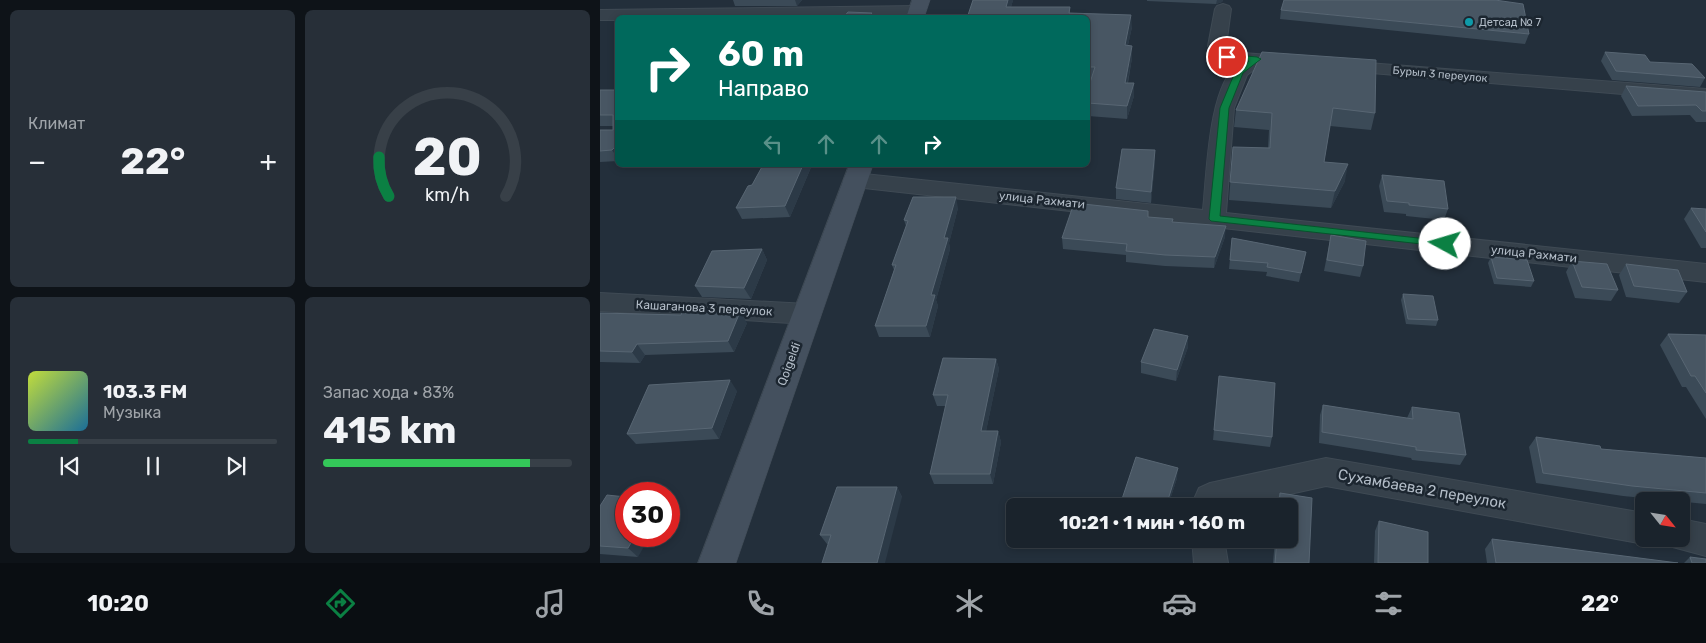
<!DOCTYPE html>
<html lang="ru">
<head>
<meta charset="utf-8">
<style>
  :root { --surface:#1a232c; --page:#272f38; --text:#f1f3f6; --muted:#9fa4a9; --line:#384048; --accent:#0b8043 }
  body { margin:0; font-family:Rubik,sans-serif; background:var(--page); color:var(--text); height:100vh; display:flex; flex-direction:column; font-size:19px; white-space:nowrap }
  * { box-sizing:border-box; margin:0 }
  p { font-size:16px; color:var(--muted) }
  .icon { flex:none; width:28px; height:28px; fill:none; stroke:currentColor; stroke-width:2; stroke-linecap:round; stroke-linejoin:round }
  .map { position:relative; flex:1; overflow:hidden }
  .details { display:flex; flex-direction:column; gap:10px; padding:10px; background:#0e1318; width:600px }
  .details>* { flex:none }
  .top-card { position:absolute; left:15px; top:15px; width:475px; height:152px; border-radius:8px; box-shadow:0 2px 8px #0003,0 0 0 1px var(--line); background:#00695c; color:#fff; overflow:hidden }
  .needle { width:32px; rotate:120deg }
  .fabs { position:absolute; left:1035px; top:492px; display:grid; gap:10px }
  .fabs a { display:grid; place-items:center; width:55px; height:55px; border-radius:8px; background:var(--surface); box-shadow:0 2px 8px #0003,0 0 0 1px var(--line); font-size:25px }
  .speed { position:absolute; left:15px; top:482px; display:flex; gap:10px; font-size:25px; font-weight:700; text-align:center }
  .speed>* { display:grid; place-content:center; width:65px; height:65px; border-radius:50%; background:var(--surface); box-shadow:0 2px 8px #0003,0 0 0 1px var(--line); line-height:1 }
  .speed .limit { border:8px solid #d22; background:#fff; color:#111 }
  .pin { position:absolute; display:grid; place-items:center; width:42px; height:42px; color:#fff; margin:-21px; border:2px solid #fff; border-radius:50%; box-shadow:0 1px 5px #0007 }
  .me { position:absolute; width:55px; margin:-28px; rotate:276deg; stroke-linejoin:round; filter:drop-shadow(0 0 4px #0008) }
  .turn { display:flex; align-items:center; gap:18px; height:105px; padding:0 20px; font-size:22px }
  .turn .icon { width:65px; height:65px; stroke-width:2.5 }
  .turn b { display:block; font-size:35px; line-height:42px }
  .lanes { display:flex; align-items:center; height:48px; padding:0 20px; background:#0003; justify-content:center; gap:25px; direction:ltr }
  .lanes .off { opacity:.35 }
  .big { font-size:38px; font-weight:700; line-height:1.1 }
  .details .widget { flex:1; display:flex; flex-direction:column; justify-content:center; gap:8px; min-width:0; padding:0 18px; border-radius:8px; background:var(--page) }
  .details .dial { align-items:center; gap:0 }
  .dial svg { height:130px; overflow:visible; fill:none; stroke:var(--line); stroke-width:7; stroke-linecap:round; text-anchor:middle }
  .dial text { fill:var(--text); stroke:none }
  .song { display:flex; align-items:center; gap:15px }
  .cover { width:60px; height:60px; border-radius:8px; background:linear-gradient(135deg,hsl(70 70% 55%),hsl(200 70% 35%)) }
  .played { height:5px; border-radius:2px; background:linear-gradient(90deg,var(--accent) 20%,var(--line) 20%) }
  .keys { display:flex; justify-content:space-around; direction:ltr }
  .heat { display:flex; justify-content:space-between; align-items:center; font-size:28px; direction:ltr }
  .charge { height:8px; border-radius:4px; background:linear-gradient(90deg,#34c759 83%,var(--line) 0) }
  .details .tiles { flex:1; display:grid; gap:10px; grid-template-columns:repeat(2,1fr) }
  .trip { position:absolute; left:406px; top:498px; width:292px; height:50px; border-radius:8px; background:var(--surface); box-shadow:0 2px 8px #0003,0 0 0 1px var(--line); font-weight:700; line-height:50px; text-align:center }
  .tabs { display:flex; height:80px; justify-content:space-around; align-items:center; background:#0a0e12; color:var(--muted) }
  .tabs .icon { width:35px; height:35px }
  .tabs .selected { color:var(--accent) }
  .tabs b { font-size:22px; color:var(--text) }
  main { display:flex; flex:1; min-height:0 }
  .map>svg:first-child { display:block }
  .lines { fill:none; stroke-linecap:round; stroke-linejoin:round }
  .street-casing { stroke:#3f4a54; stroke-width:2 }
  .secondary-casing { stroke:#3f4a54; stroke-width:1 }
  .street { fill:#36414b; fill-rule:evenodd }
  .secondary { fill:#44505e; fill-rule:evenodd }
  .wall { fill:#3b4a57 }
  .shaded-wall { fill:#2c3a47 }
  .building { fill:#485663; stroke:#586673 }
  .route { fill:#0b8043; stroke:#07532c }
  .culture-dot { fill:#0f9aa8; stroke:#1c2630; stroke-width:2 }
  .labels { text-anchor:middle; stroke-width:5; stroke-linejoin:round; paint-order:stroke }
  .far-poi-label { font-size:11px; fill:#b2bcc7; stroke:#1c2630; text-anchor:start }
  .far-street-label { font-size:11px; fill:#b2bcc7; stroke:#1c2630 }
  .street-label { font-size:12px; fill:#b2bcc7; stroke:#1c2630 }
  .near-street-label { font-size:15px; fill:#b2bcc7; stroke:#1c2630 }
</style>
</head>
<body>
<main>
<section class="details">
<div class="tiles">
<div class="widget"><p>Климат</p>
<div class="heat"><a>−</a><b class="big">22°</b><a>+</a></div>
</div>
<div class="widget dial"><svg viewBox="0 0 100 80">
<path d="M14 69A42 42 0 1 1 86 69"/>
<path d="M14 69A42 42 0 0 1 8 45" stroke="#0b8043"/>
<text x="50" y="56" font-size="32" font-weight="700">20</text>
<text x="50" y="72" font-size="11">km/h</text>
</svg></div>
<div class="widget">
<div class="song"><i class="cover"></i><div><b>103.3 FM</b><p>Музыка</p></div></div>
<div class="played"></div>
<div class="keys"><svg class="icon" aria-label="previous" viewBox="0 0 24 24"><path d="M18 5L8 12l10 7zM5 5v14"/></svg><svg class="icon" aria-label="pause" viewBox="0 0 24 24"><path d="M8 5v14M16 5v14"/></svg><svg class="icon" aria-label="next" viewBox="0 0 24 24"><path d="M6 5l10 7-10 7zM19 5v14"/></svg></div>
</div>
<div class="widget"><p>Запас хода · 83%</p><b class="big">415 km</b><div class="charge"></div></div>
</div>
</section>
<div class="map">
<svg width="1106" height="563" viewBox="0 0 1106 563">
  <rect width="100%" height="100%" fill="#232f3b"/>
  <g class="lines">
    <g class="street-casing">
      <g id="street">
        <path d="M623,4L629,6L631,9L626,46L631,52L692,57L698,58L701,62L698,66L692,67L660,65L647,75L634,108L626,213L1106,264V282L255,187L247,185L244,180L247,175L255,173L603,210C607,174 608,85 639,63C624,62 616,60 608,46L615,9L617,6Z"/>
        <polygon points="317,6 323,8 325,11 323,14 195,18 18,18 18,20 0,20 0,10"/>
        <polygon points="742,61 1106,89 1106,101 736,70 733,66 736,62"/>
        <polygon points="0,293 207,304 216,307 220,314 216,321 207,324 0,311"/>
        <polygon points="726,458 1044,513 1044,539 1056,539 1044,544 726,486 637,506 591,506 599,488 610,483"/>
        <polygon points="1081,519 1106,524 1106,556 1069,546 1066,539 1081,539"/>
        <polygon points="592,539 624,539 628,563 594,563"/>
      </g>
    </g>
    <g class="secondary-casing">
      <g id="secondary">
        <polygon points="312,0 330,0 324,18 306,18"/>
        <polygon points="249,165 273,165 136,563 98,563"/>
      </g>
    </g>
    <use href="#street" class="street"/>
    <use href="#secondary" class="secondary"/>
  </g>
  <g class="wall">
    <polygon points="133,0 202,0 197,6 135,6"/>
    <polygon points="373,0 413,0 411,7 470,7 470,13 532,27 528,45 532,58 528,83 534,96 527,119 488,116 488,89 491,80 488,80 488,18 367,18"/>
    <polygon points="547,0 623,0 622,2 616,4 547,1"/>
    <polygon points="681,10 929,34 925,44 680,19"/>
    <polygon points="662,52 775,113 771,130 730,126 724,162 745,181 731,208 629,200 633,147 668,148 669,130 634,127 636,110"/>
    <polygon points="1005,52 1050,62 1105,78 1100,87 1012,80 1001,61"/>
    <polygon points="1026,86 1106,92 1106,122 1096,122 1090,115 1032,116 1021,96"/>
    <polygon points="0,90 18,90 18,161 0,162 0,130 13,130 13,126 0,126"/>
    <polygon points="555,150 555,161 551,203 516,199 516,188"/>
    <polygon points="84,165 116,165 114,167"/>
    <polygon points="212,165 190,217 142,219 136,208 152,185"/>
    <polygon points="782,175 848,209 844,220 806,216 806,214 784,212 779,186"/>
    <polygon points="358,208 349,243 350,249 336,300 338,306 330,337 279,337 275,326 294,270 292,265 306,226 304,220"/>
    <polygon points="1091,208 1106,209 1106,248 1101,248 1084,219"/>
    <polygon points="548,211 548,217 625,237 614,268 565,266 526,262 526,255 463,249 462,238"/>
    <polygon points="731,235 763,266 760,277 724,271"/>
    <polygon points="632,238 706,252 699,282 666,276 667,272 629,269"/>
    <polygon points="162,249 167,260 151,299 102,297 95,286"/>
    <polygon points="891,257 934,281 931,287 894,284 888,263"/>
    <polygon points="972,261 1018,290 1011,301 975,298 966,272"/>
    <polygon points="1026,264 1087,292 1079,303 1026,297 1019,275"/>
    <polygon points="803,294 838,320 836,326 806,324 801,300"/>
    <polygon points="0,313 147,323 134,352 45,355 40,363 0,362"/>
    <polygon points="1068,334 1106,335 1106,419 1086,387 1082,387 1060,345"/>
    <polygon points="588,336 588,347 576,381 541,373 541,362"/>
    <polygon points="396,359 399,369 386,431 398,431 401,442 393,484 334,484 330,474 346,406 337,406 333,395"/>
    <polygon points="619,376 672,437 670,447 613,440"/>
    <polygon points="137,391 119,439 36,444 27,434"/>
    <polygon points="723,405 807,418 812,407 866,455 860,465 812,460 811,458 719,443 720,415"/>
    <polygon points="936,437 1001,449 1106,458 1106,504 1023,496 936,483 929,447"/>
    <polygon points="577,478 568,506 522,506 522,499"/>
    <polygon points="297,487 302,497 228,544 227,544 220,535"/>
    <polygon points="680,493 712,498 709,563 673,563 675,539 690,539 690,506 678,506"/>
    <polygon points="0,506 38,557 0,554"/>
    <polygon points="779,521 828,563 774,563 775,531"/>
    <polygon points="892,539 1078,563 887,563 885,549"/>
    <polygon points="1090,557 1106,563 1084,563"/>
  </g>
  <g class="shaded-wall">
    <polygon points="195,0 202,0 197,6"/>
    <polygon points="408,0 413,0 408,18 406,7"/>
    <polygon points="617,0 623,0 622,2 616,4"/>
    <polygon points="272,13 273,18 268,18"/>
    <polygon points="531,15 532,27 525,58 525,45"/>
    <polygon points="532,46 532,58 525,95 525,83"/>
    <polygon points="534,83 534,96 527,119 527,106"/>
    <polygon points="18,144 18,159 12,150"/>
    <polygon points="555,150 555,161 551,203 551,192"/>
    <polygon points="748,164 745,181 731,208 735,191"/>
    <polygon points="203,165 212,165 190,217 185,206"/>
    <polygon points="356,197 358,208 349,243 350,249 336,300 338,306 330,337 326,326 331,295 344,238"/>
    <polygon points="626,226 625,237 614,268 615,257"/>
    <polygon points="162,249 167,260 151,299 144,288"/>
    <polygon points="140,312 147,323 134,352 128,341"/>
    <polygon points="588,336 588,347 576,381 577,370"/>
    <polygon points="37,344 45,355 40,363 32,352"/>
    <polygon points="396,359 399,369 384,441 381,431"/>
    <polygon points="130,380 137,391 119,439 112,428"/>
    <polygon points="398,431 401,442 393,484 390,474"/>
    <polygon points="578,468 577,478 568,506 566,506"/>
    <polygon points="297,487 302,497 285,563 277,563"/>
    <polygon points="35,536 50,536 38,557 28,548"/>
  </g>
  <g class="building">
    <polygon points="373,0 408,0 406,7 470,7 469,13 531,15 525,45 532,46 525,83 534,83 527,106 488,103 488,89 495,67 488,67 488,18 367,18"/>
    <polygon points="684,0 895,0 923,4 929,34 681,10"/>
    <polygon points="248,12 272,13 268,18 243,18"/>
    <polygon points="123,15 182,15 180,18 121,18"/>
    <polygon points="662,52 776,60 775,113 733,108 724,162 748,164 735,191 630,182 633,147 670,148 672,113 636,110"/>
    <polygon points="1005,52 1045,55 1050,62 1092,64 1105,78 1016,71"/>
    <polygon points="1026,86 1106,92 1106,111 1102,111 1096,105 1038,106"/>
    <polygon points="0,90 18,90 18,144 12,150 0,151 0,130 13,130 13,115 0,115"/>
    <polygon points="522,149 555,150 551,192 516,188"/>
    <polygon points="163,165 203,165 185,206 136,208 148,186 152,185"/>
    <polygon points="782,175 844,181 848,209 809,205 809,203 787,201"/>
    <polygon points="313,197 356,197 344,238 348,238 331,295 335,295 326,326 275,326 296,265 292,265 308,221 304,220"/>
    <polygon points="474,203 548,211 548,217 573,219 572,222 626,226 615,257 565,255 526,251 527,244 462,238"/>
    <polygon points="1091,208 1106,209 1106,232"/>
    <polygon points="731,235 766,241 763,266 727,260"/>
    <polygon points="632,238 706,252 701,273 667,267 668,263 630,260"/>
    <polygon points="162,249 144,288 95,286 112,251"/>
    <polygon points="891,257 927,260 934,281 897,278"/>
    <polygon points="972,261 1007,264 1018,290 982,287"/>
    <polygon points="1026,264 1078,270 1087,292 1034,286"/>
    <polygon points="803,294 833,296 838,320 808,319"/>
    <polygon points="84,308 140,312 128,341 37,344 32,352 0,351 0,313 81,315"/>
    <polygon points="554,329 588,336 577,370 541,362"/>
    <polygon points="1068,334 1106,335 1106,393 1095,376 1091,376"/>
    <polygon points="343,358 396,359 381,431 398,431 390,474 330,474 348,395 333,395"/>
    <polygon points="619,376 675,383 672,437 614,430"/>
    <polygon points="130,380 112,428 27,434 49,385"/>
    <polygon points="723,405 813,419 812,407 859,413 866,455 816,450 816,447 722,432"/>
    <polygon points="936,437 1000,446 1001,449 1106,458 1106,493 1032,486 943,473"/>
    <polygon points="536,457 578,468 566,506 550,506 522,499"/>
    <polygon points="237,487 297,487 277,563 222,563 231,535 220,535"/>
    <polygon points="680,493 712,498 709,563 675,563 677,539 690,539 690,506 679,506"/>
    <polygon points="7,495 26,497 26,536 35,536 28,548 0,546 0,506"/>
    <polygon points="779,521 828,532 828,563 778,563"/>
    <polygon points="892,539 1078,563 896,563"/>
    <polygon points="1090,557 1106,559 1106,563 1092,563"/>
  </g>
  <polygon class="route" points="627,54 657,57 661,59 643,73 629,108 620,216 845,241 849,242 850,244 849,247 611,221 609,219 620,108 635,72 649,61 624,58 623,57"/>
  <circle class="culture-dot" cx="869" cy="22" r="5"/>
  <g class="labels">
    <g class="far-poi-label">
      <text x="879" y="26">Детсад № 7</text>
    </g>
    <g class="far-street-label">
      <text transform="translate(840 74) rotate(5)" y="4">Бурыл 3 переулок</text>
    </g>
    <g class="street-label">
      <text transform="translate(442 200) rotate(6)" y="4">улица Рахмати</text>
      <text transform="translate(934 254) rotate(6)" y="4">улица Рахмати</text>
      <text transform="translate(104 308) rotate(3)" y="4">Кашаганова 3 переулок</text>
      <text transform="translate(189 364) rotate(-70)" y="4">Qoigeldi</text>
    </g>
    <g class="near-street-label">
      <text transform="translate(822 489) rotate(10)" y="5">Сухамбаева 2 переулок</text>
    </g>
  </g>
</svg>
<div class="fabs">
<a><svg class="needle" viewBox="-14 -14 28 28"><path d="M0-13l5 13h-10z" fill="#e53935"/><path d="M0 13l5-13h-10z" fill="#9fa4a9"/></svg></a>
</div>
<div class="speed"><div class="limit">30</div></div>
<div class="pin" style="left:627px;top:57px;background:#d93025"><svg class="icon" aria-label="arrive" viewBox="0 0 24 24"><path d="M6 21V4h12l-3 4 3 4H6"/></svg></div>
<svg class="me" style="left:845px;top:244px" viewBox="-20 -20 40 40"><circle r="19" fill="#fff"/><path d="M0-13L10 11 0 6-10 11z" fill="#0b8043"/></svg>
<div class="trip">10:21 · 1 мин · 160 m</div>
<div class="top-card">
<div class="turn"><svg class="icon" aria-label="right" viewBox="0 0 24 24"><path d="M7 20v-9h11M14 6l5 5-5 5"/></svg><div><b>60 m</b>Направо</div></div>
<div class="lanes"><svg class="icon off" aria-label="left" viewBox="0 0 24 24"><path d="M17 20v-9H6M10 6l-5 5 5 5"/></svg><svg class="icon off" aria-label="ahead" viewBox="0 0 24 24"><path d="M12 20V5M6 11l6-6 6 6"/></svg><svg class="icon off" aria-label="ahead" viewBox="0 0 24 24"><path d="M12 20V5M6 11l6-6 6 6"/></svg><svg class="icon" aria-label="right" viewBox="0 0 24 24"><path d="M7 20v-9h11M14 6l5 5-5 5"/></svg></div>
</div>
</div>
</main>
<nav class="tabs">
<b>10:20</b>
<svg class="icon selected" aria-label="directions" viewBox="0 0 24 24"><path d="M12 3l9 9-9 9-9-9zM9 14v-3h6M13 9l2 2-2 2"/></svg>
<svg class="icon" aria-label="music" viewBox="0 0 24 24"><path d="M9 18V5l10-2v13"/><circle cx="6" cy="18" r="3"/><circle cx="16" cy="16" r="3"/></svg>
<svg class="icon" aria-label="phone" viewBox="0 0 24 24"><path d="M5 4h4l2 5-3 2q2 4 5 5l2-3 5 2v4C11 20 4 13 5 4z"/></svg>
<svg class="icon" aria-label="climate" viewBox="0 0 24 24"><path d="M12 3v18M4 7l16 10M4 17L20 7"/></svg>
<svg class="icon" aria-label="car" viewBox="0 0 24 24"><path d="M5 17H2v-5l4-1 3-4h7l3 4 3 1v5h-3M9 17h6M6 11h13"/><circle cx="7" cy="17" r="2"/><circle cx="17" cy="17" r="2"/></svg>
<svg class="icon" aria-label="filters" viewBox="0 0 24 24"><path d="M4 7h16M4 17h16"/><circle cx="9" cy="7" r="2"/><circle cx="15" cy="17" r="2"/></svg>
<b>22°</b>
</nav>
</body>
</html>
